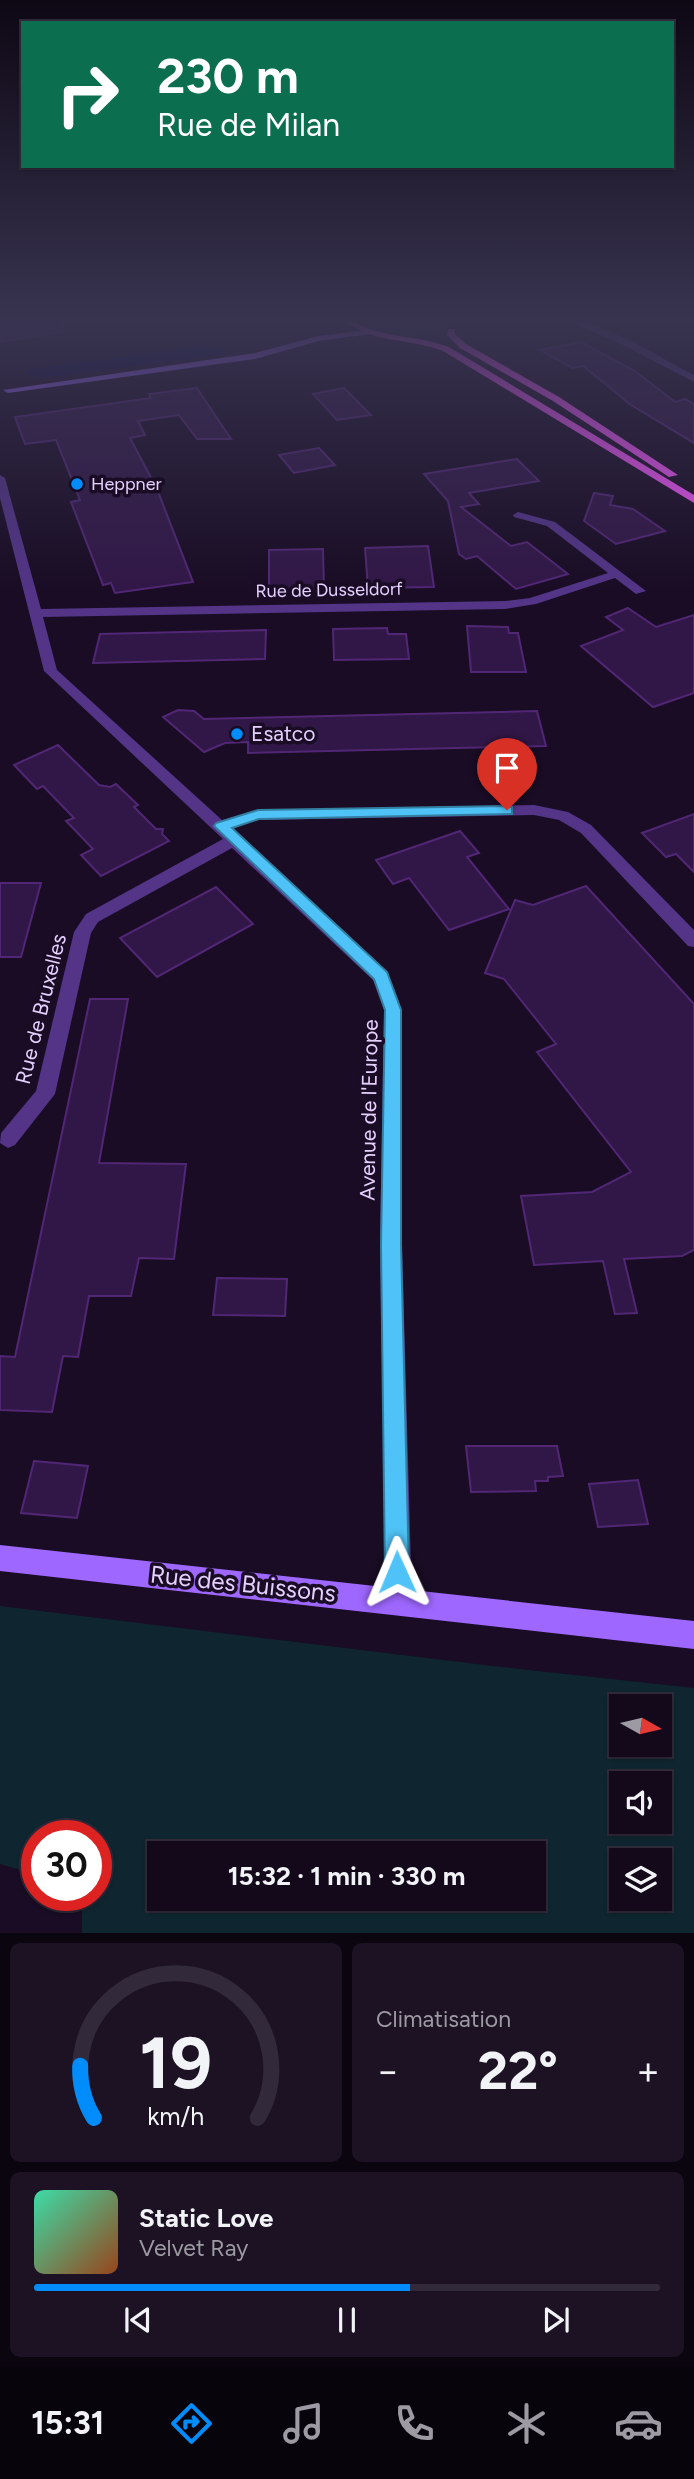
<!DOCTYPE html>
<html lang="fr">
<head>
<meta charset="utf-8">
<style>
  :root { --surface:#13091b; --page:#1c1224; --text:#f1f3f6; --muted:#9d9aa3; --line:#322a3a; --accent:#008dfb }
  body { margin:0; font-family:Figtree,sans-serif; background:var(--page); color:var(--text); height:100vh; display:flex; flex-direction:column; font-size:26px; white-space:nowrap }
  * { box-sizing:border-box; margin:0 }
  p { font-size:23px; color:var(--muted) }
  .icon { flex:none; width:38px; height:38px; fill:none; stroke:currentColor; stroke-width:2; stroke-linecap:round; stroke-linejoin:round }
  .map { position:relative; height:1933px; overflow:hidden }
  .sheet { display:flex; flex-direction:column; gap:10px; padding:10px; background:#0a050f; flex:1 }
  .sheet>* { flex:none }
  .banner { position:absolute; left:21px; top:21px; width:653px; height:147px; border-radius:0px; box-shadow:0 2px 5px #0004,0 0 0 2px var(--line); background:#0b6e4f; color:#fff; overflow:hidden }
  .needle { width:46px; rotate:98deg }
  .tools { position:absolute; left:609px; top:1694px; display:grid; gap:14px }
  .tools a { display:grid; place-items:center; width:63px; height:63px; border-radius:0px; background:var(--surface); box-shadow:0 2px 5px #0004,0 0 0 2px var(--line); font-size:35px }
  .speed { position:absolute; left:21px; top:1820px; display:flex; gap:14px; font-size:35px; font-weight:700; text-align:center }
  .speed>* { display:grid; place-content:center; width:91px; height:91px; border-radius:50%; background:var(--surface); box-shadow:0 2px 5px #0004,0 0 0 2px var(--line); line-height:1 }
  .speed .limit { border:10px solid #d22; background:#fff; color:#111 }
  .pin { position:absolute; display:grid; place-items:center; width:60px; height:60px; color:#fff; margin:-72px -30px; border-radius:50% 50% 50% 0; rotate:-45deg; box-shadow:0 0 7px #0007 }
  .pin .icon { rotate:45deg }
  .me { position:absolute; width:77px; margin:-38px; rotate:359deg; stroke-linejoin:round; filter:drop-shadow(0 0 5px #0008) }
  .turn { display:flex; align-items:center; gap:24px; height:147px; padding:0 21px; font-size:32px }
  .turn .icon { width:91px; height:91px; stroke-width:2.5 }
  .turn b { display:block; font-size:49px; line-height:60px }
  .big { font-size:52px; font-weight:700; line-height:1.1 }
  .sheet .tile { flex:1; display:flex; flex-direction:column; justify-content:center; gap:10px; min-width:0; padding:0 24px; border-radius:10px; background:var(--page) }
  .sheet .dial { align-items:center; gap:0 }
  .dial svg { height:182px; overflow:visible; fill:none; stroke:var(--line); stroke-width:7; stroke-linecap:round; text-anchor:middle }
  .dial text { fill:var(--text); stroke:none }
  .song { display:flex; align-items:center; gap:21px }
  .cover { width:84px; height:84px; border-radius:10px; background:linear-gradient(135deg,hsl(160 70% 55%),hsl(20 70% 35%)) }
  .played { height:7px; border-radius:4px; background:linear-gradient(90deg,var(--accent) 60%,var(--line) 60%) }
  .keys { display:flex; justify-content:space-around; direction:ltr }
  .heat { display:flex; justify-content:space-between; align-items:center; font-size:38px; direction:ltr }
  .sheet .tiles { flex:1; display:grid; gap:10px; grid-template-columns:1fr 1fr }
  .tile:last-child { grid-column:span 2 }
  .trip { position:absolute; left:147px; top:1841px; width:399px; height:70px; border-radius:0px; background:var(--surface); box-shadow:0 2px 5px #0004,0 0 0 2px var(--line); font-weight:700; line-height:70px; text-align:center }
  .tab-bar { display:flex; height:112px; justify-content:space-around; align-items:center; background:#08040b; color:var(--muted) }
  .tab-bar .icon { width:49px; height:49px }
  .tab-bar .active { color:var(--accent) }
  .tab-bar b { font-size:32px; color:var(--text) }
  .map>svg:first-child { display:block }
  .green { fill:#0f252f; fill-rule:evenodd }
  .water { fill:#060744 }
  .building { fill:#311747; stroke:#512775; stroke-width:2 }
  .lines { fill:none; stroke-linecap:round; stroke-linejoin:round }
  .street { fill:#533487; fill-rule:evenodd }
  .secondary { fill:#9e67ff; fill-rule:evenodd }
  .primary { fill:#f957ff; fill-rule:evenodd }
  .route { fill:#4fc3f7; stroke:#337fa1; stroke-width:2 }
  .poi-dot { fill:#008dfb; stroke:#190c24; stroke-width:2.5 }
  .labels { text-anchor:middle; stroke-width:7; stroke-linejoin:round; paint-order:stroke }
  .far-poi-label { font-size:18px; fill:#e5d0ff; stroke:#190c24; text-anchor:start }
  .far-street-label { font-size:18px; fill:#e5d0ff; stroke:#190c24 }
  .poi-label { font-size:21px; fill:#e5d0ff; stroke:#190c24; text-anchor:start }
  .street-label { font-size:21px; fill:#e5d0ff; stroke:#190c24 }
  .near-street-label { font-size:24px; fill:#e5d0ff; stroke:#190c24 }
</style>
</head>
<body>
<div class="map">
<svg width="694" height="1933" viewBox="0 0 694 1933">
  <rect width="100%" height="100%" fill="#190c24"/>
  <g class="green">
    <path d="M359,321H456C441,342 377,340 359,321Z"/>
    <path d="M0,1606L493,1666L694,1688V1933H82V1895H96V1836H37V1875L0,1864ZM621,1706H660V1745H621ZM621,1783H660V1822H621ZM159,1853H534V1899H159ZM621,1860H660V1899H621Z"/>
  </g>
  <polygon class="water" points="204,346 223,351 223,354 61,376 39,377 26,373 30,369"/>
  <g class="building">
    <polygon points="0,321 63,321 64,331 0,342"/>
    <polygon points="581,342 635,371 675,402 685,399 694,404 694,443 631,405 583,366 572,368 540,350"/>
    <polygon points="197,388 231,439 197,439 179,415 138,421 145,435 130,438 157,489 193,582 115,593 111,583 103,585 71,502 80,500 56,440 25,444 15,417 151,398 149,394"/>
    <polygon points="344,388 371,415 337,420 313,394"/>
    <polygon points="319,448 335,465 294,473 279,455"/>
    <polygon points="517,459 539,481 469,493 479,504 461,507 511,546 527,542 568,574 516,589 477,556 466,559 459,554 448,501 424,474"/>
    <polygon points="594,493 613,496 610,505 633,509 665,531 616,544 584,521"/>
    <polygon points="428,546 434,587 368,588 365,548"/>
    <polygon points="323,549 324,590 269,590 269,550"/>
    <polygon points="628,608 656,627 694,615 694,693 653,707 581,646 623,630 606,617"/>
    <polygon points="467,626 508,627 509,633 518,633 526,672 471,672"/>
    <polygon points="387,628 388,634 406,634 409,659 334,660 333,629"/>
    <polygon points="266,630 265,659 93,663 100,634"/>
    <polygon points="178,710 194,711 204,719 537,711 546,746 248,753 248,742 225,743 204,752 163,717"/>
    <polygon points="58,745 99,785 110,787 116,784 138,805 134,807 156,829 163,829 162,834 169,841 101,876 81,855 93,849 66,821 74,818 43,786 37,789 14,765"/>
    <polygon points="694,814 694,872 676,854 666,857 642,833"/>
    <polygon points="460,831 479,853 467,857 509,909 449,930 409,878 393,884 376,860"/>
    <polygon points="0,883 41,883 21,957 0,957"/>
    <polygon points="586,886 694,1004 694,1250 682,1256 624,1259 637,1313 615,1314 603,1261 534,1265 521,1196 592,1192 631,1172 537,1052 556,1044 504,979 485,973 515,900 533,905"/>
    <polygon points="216,887 253,924 157,977 120,938"/>
    <polygon points="90,999 128,999 99,1163 186,1164 174,1259 139,1258 131,1296 89,1296 78,1357 63,1356 52,1412 0,1410 0,1356 15,1357"/>
    <polygon points="217,1278 287,1279 285,1316 213,1315"/>
    <polygon points="466,1446 557,1446 563,1476 548,1477 548,1481 535,1481 536,1491 471,1492"/>
    <polygon points="34,1461 88,1466 77,1518 21,1513"/>
    <polygon points="638,1480 648,1524 598,1527 589,1484"/>
  </g>
  <g class="lines">
    <g class="street">
      <path d="M568,321C601,320 663,359 694,375V382L623,345Z"/>
      <polygon points="0,475 5,478 41,609 505,601 530,598 608,573 547,526 514,517 513,515 518,512 555,522 646,591 636,594 615,578 536,604 505,609 43,617 57,670 222,820 258,810 534,805 568,812 591,825 694,930 694,947 688,946 581,833 559,820 534,815 258,820 231,828 387,971 402,1010 402,1245 412,1602 408,1611 399,1615 390,1611 386,1602 380,1245 384,1010 373,980 232,848 98,922 91,933 55,1094 15,1145 8,1148 0,1143 1,1133 36,1091 74,932 86,914 223,839 44,671 0,498"/>
    </g>
    <g class="secondary">
      <polygon points="368,330 371,334 319,341 255,359 8,393 3,390 255,353 318,336"/>
      <polygon points="0,1545 694,1621 694,1649 0,1571"/>
    </g>
    <g class="primary">
      <path d="M346,321C357,321 362,327 372,330C398,338 423,337 449,347L694,495V503L443,351C411,338 373,344 346,321Z"/>
      <polygon points="449,329 455,329 455,334 466,344 559,397 678,475 669,477 553,401 460,348 447,335"/>
    </g>
  </g>
  <linearGradient id="sky" x2="0" y2="1"><stop stop-color="#0e0714"/><stop offset="0.54" stop-color="#383450"/><stop offset="1" stop-color="#383450" stop-opacity="0"/></linearGradient>
  <rect width="694" height="591" fill="url(#sky)"/>
  <polygon class="route" points="507,806 512,807 512,814 259,819 232,828 387,972 401,1010 401,1245 409,1572 406,1581 397,1584 389,1581 385,1572 381,1245 385,1010 374,979 214,826 216,823 258,810"/>
  <g class="poi-dot">
    <circle cx="77" cy="484" r="7"/>
    <circle cx="237" cy="734" r="7"/>
  </g>
  <g class="labels">
    <g class="far-poi-label">
      <text x="91" y="490">Heppner</text>
    </g>
    <g class="far-street-label">
      <text transform="translate(329 590) rotate(-1)" y="6">Rue de Dusseldorf</text>
    </g>
    <g class="poi-label">
      <text x="251" y="741">Esatco</text>
    </g>
    <g class="street-label">
      <text transform="translate(41 1009) rotate(-76)" y="7">Rue de Bruxelles</text>
      <text transform="translate(369 1110) rotate(-89)" y="7">Avenue de l'Europe</text>
    </g>
    <g class="near-street-label">
      <text transform="translate(243 1584) rotate(6)" y="8">Rue des Buissons</text>
    </g>
  </g>
</svg>
<div class="tools">
<a><svg class="needle" viewBox="-14 -14 28 28"><path d="M0-13l5 13h-10z" fill="#e53935"/><path d="M0 13l5-13h-10z" fill="#9d9aa3"/></svg></a>
<a><svg class="icon" aria-label="sound" viewBox="0 0 24 24"><path d="M4 9h4l5-4v14l-5-4H4zM17 9q2 3 0 6"/></svg></a>
<a><svg class="icon" aria-label="layers" viewBox="0 0 24 24"><path d="M12 4l9 5-9 5-9-5zM3 14l9 5 9-5"/></svg></a>
</div>
<div class="speed"><div class="limit">30</div></div>
<div class="pin" style="left:507px;top:810px;background:#d93025"><svg class="icon" aria-label="arrive" viewBox="0 0 24 24"><path d="M6 21V4h12l-3 4 3 4H6"/></svg></div>
<svg class="me" style="left:397px;top:1572px" viewBox="-20 -20 40 40"><path d="M0-17L14 15 0 8-14 15z" fill="#4fc3f7" stroke="#fff" stroke-width="4"/></svg>
<div class="trip">15:32 · 1 min · 330 m</div>
<div class="banner">
<div class="turn"><svg class="icon" aria-label="right" viewBox="0 0 24 24"><path d="M7 20v-9h11M14 6l5 5-5 5"/></svg><div><b>230 m</b>Rue de Milan</div></div>
</div>
</div>
<section class="sheet">
<div class="tiles">
<div class="tile dial"><svg viewBox="0 0 100 80">
<path d="M14 69A42 42 0 1 1 86 69"/>
<path d="M14 69A42 42 0 0 1 8 46" stroke="#008dfb"/>
<text x="50" y="56" font-size="32" font-weight="700">19</text>
<text x="50" y="72" font-size="11">km/h</text>
</svg></div>
<div class="tile"><p>Climatisation</p>
<div class="heat"><a>−</a><b class="big">22°</b><a>+</a></div>
</div>
<div class="tile">
<div class="song"><i class="cover"></i><div><b>Static Love</b><p>Velvet Ray</p></div></div>
<div class="played"></div>
<div class="keys"><svg class="icon" aria-label="previous" viewBox="0 0 24 24"><path d="M18 5L8 12l10 7zM5 5v14"/></svg><svg class="icon" aria-label="pause" viewBox="0 0 24 24"><path d="M8 5v14M16 5v14"/></svg><svg class="icon" aria-label="next" viewBox="0 0 24 24"><path d="M6 5l10 7-10 7zM19 5v14"/></svg></div>
</div>
</div>
</section>
<nav class="tab-bar">
<b>15:31</b>
<svg class="icon active" aria-label="directions" viewBox="0 0 24 24"><path d="M12 3l9 9-9 9-9-9zM9 14v-3h6M13 9l2 2-2 2"/></svg>
<svg class="icon" aria-label="music" viewBox="0 0 24 24"><path d="M9 18V5l10-2v13"/><circle cx="6" cy="18" r="3"/><circle cx="16" cy="16" r="3"/></svg>
<svg class="icon" aria-label="phone" viewBox="0 0 24 24"><path d="M5 4h4l2 5-3 2q2 4 5 5l2-3 5 2v4C11 20 4 13 5 4z"/></svg>
<svg class="icon" aria-label="climate" viewBox="0 0 24 24"><path d="M12 3v18M4 7l16 10M4 17L20 7"/></svg>
<svg class="icon" aria-label="car" viewBox="0 0 24 24"><path d="M5 17H2v-5l4-1 3-4h7l3 4 3 1v5h-3M9 17h6M6 11h13"/><circle cx="7" cy="17" r="2"/><circle cx="17" cy="17" r="2"/></svg>
</nav>
</body>
</html>
